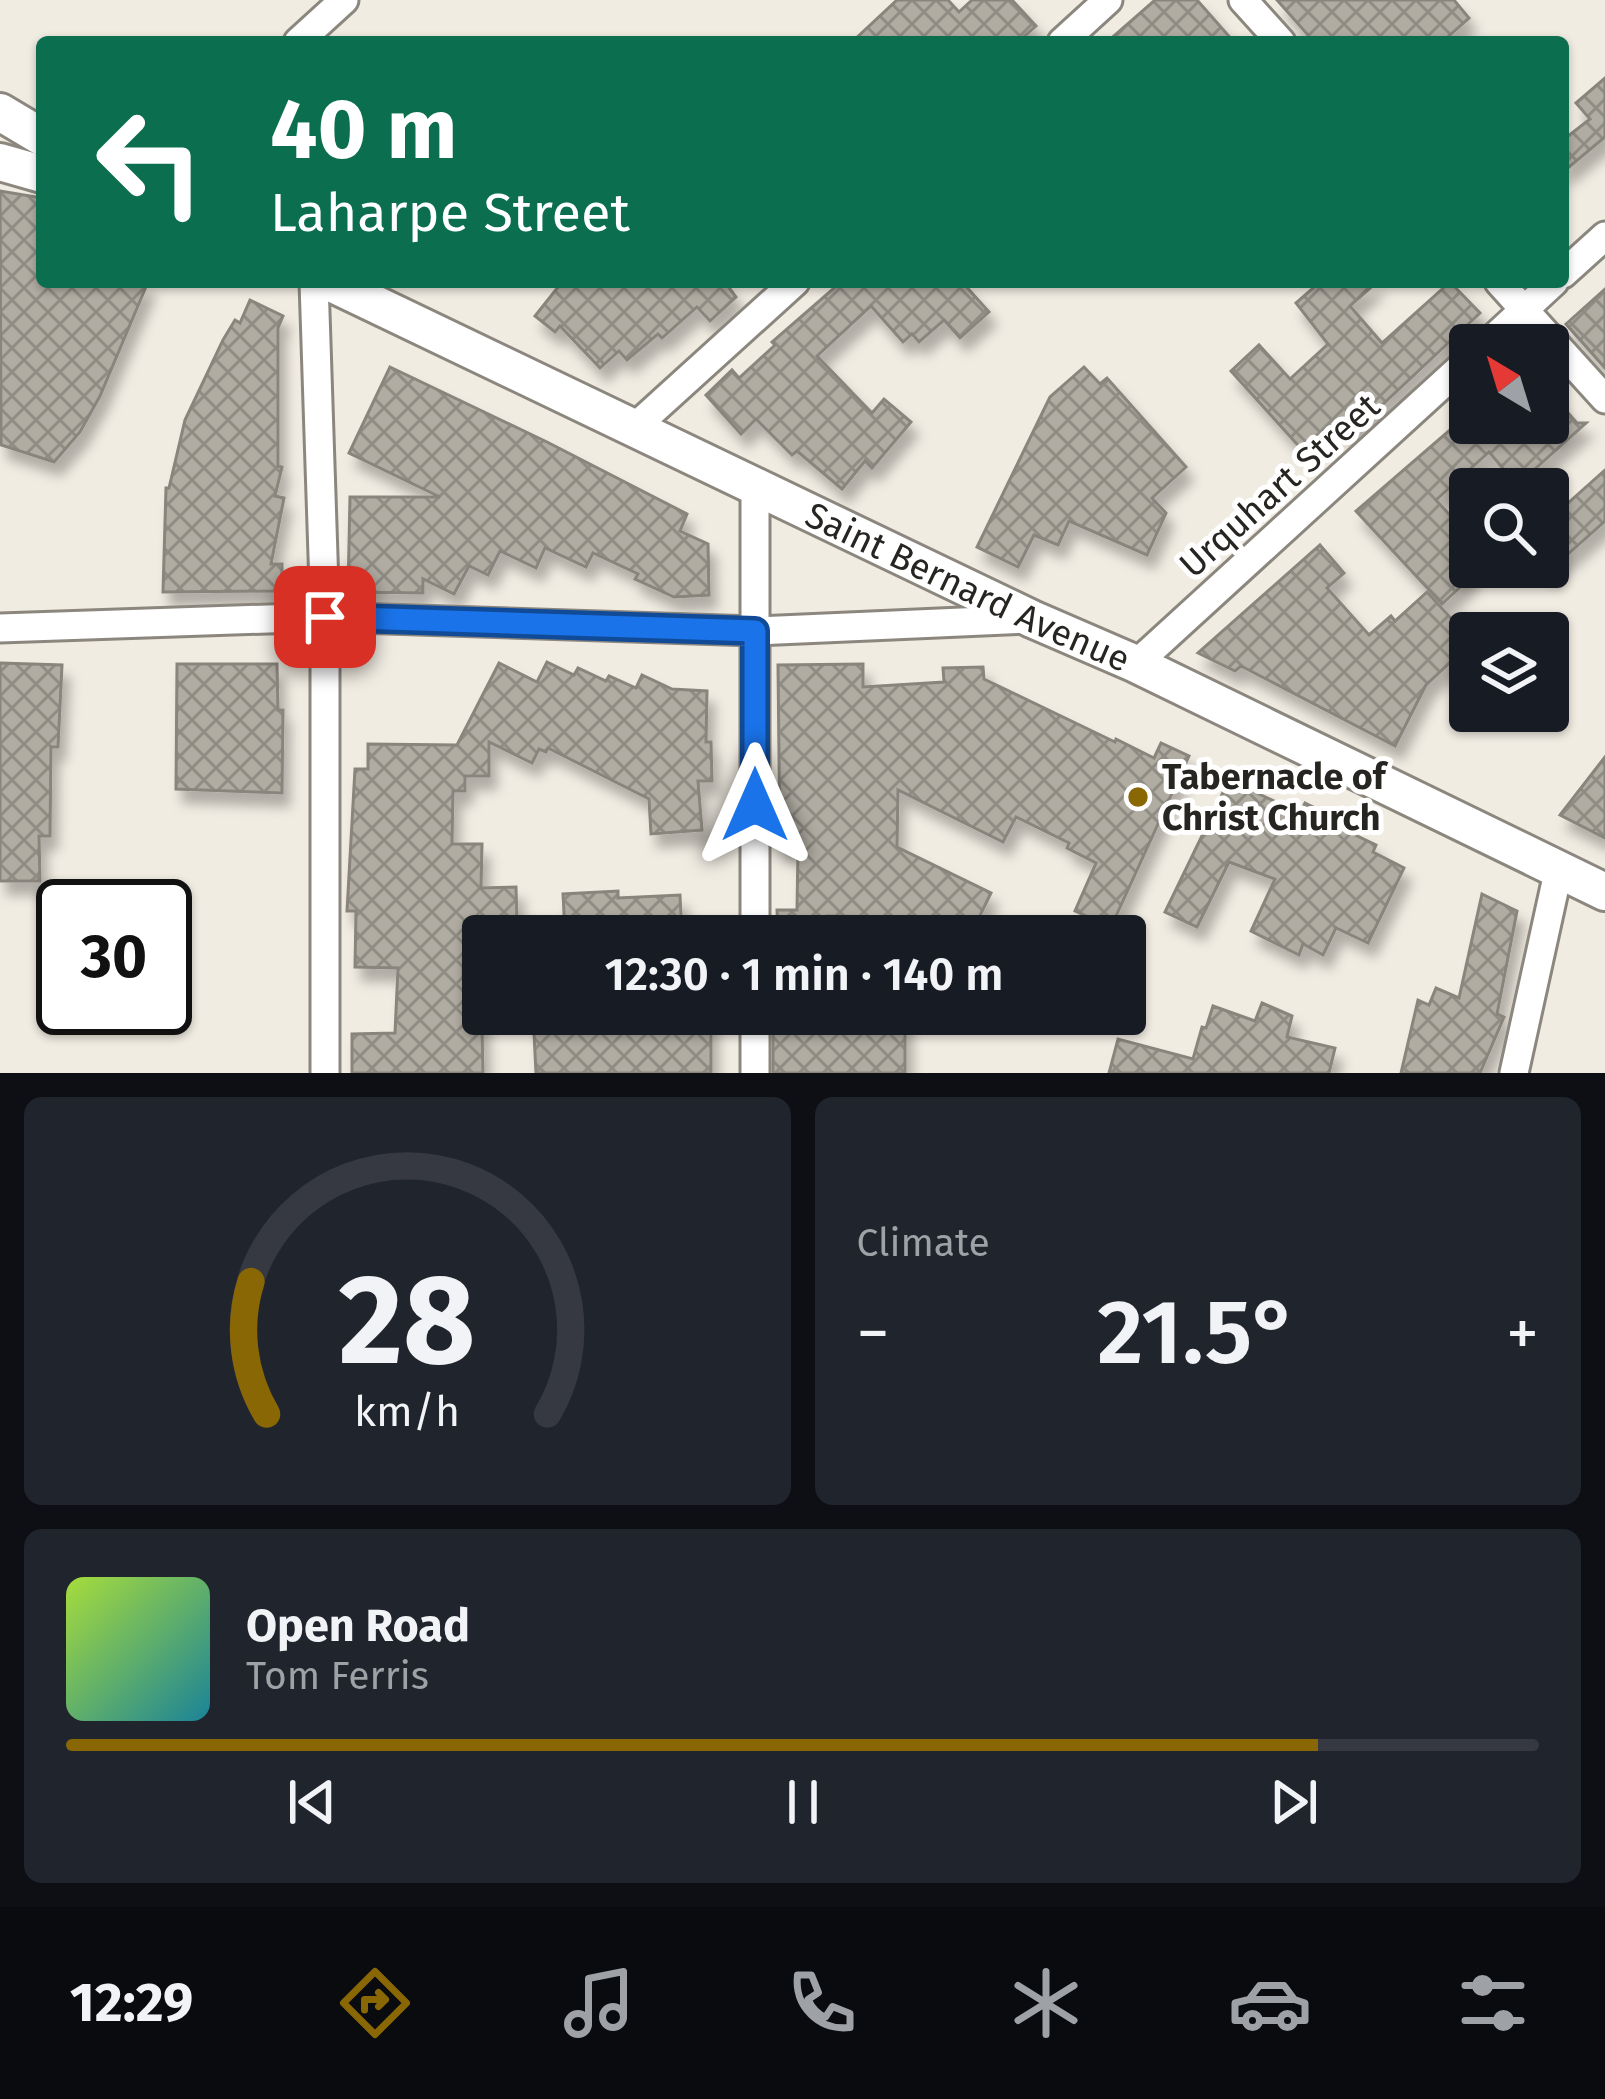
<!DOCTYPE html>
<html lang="en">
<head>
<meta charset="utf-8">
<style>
  :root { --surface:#171b24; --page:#20242c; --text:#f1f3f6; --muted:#9ea1a6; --line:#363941; --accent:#8a6705 }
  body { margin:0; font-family:"Fira Sans",sans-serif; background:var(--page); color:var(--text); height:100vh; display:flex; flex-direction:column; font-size:45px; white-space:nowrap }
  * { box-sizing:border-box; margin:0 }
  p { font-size:39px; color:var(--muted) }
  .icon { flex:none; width:66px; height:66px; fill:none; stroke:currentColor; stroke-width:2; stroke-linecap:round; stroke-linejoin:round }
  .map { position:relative; height:1073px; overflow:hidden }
  .drawer { display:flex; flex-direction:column; gap:24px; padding:24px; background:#0d0f14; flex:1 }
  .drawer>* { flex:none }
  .guide { position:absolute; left:36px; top:36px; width:1533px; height:252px; border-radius:12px; box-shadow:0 3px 9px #0004; background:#0b6e4f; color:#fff; overflow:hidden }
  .needle { width:78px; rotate:322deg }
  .controls { position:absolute; left:1449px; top:324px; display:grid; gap:24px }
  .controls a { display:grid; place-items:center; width:120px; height:120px; border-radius:12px; background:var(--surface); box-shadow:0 3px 9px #0004; font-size:60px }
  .speed { position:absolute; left:36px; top:879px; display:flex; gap:24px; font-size:60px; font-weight:700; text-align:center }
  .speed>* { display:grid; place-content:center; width:156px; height:156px; border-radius:50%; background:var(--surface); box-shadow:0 3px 9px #0004; line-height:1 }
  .speed .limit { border:6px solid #111; border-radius:18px; background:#fff; color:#111 }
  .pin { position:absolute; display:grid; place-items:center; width:102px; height:102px; color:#fff; margin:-51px; border-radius:24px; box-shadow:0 6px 18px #0006 }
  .me { position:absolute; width:132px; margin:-66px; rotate:0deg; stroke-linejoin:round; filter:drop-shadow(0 0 9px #0008) }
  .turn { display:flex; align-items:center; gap:42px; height:252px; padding:0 36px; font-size:54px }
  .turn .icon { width:156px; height:156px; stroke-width:2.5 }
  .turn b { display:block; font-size:84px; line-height:102px }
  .big { font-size:90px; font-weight:600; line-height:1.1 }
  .drawer .tile { flex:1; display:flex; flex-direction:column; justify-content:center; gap:18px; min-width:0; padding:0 42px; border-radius:18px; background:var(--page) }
  .drawer .dial { align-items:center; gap:0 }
  .dial svg { height:312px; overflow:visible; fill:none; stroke:var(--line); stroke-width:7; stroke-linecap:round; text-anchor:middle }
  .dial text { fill:var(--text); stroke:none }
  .song { display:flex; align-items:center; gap:36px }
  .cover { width:144px; height:144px; border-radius:18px; background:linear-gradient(135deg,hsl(80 70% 55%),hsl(190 70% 35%)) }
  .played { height:12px; border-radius:6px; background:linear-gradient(90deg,var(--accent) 85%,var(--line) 85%) }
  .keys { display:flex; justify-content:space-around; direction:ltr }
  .heat { display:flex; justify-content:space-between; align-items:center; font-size:66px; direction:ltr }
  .drawer .tiles { flex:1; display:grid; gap:24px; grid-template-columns:1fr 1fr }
  .tile:last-child { grid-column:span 2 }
  .trip { position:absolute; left:462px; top:915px; width:684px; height:120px; border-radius:12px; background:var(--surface); box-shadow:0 3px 9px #0004; font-weight:600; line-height:120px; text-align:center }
  .dock { display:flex; height:192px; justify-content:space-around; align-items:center; background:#090b0e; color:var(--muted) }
  .dock .icon { width:84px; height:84px }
  .dock .current { color:var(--accent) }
  .dock b { font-size:54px; color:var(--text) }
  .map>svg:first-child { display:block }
  .building { fill:url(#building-cross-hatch); stroke:#89857c; stroke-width:3; filter:url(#shadow) }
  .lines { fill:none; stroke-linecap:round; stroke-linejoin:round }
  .street-casing { stroke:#8c877e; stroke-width:33 }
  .secondary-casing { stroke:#8c877e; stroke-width:42 }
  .street { stroke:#fff; stroke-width:27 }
  .secondary { stroke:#fff; stroke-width:36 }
  .route-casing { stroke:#114b97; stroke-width:30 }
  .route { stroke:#1a73e8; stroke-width:21 }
  .poi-dot { fill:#8a6705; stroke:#fff; stroke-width:4.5 }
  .labels { text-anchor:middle; stroke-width:10; stroke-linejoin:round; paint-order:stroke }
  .street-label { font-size:36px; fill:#272521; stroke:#fff }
  .poi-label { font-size:36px; font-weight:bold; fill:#272521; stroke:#fff; text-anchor:start }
</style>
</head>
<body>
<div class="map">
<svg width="1605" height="1073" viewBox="0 0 1605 1073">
  <defs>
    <pattern id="building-cross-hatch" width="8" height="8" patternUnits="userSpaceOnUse" patternTransform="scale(3)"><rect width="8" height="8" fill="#b0aca2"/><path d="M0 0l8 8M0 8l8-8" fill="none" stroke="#8f8c84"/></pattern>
    <filter id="shadow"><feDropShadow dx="7" dy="13" stdDeviation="6" flood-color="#0004"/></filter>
  </defs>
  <rect width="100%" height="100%" fill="#f1ece2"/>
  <g class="building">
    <polygon points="897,0 948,0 959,12 972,0 1012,0 1036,26 1018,42 852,42"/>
    <polygon points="1155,0 1197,0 1234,42 1107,42"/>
    <polygon points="1277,0 1454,0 1469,18 1442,42 1308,42 1308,35"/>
    <polygon points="1605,78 1605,137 1563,172 1563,140 1590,119 1576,103"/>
    <polygon points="0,191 42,198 42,282 148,282 100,396 80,432 54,462 1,445"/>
    <polygon points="562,282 725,282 736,297 710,321 697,307 662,338 658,334 627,360 619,351 600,368 560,326 555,332 535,316"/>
    <polygon points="841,282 962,282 989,312 960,338 944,320 919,342 912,334 903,342 871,306 817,356 872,413 884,399 911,422 872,468 865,461 842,489 797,451 792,455 756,419 741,434 706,395 732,370 739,378 775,345 772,342"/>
    <polygon points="1320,282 1377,282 1350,306 1382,343 1450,282 1480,313 1349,436 1337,422 1304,452 1231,371 1259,345 1290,379 1328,344 1296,303"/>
    <polygon points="1605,289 1605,368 1566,324"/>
    <polygon points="250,300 283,316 278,328 278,466 282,467 275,496 284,498 271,564 282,564 282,591 163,592 166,488 169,488 185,420 223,340 235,320 240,323"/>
    <polygon points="390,367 547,442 687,514 680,531 708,544 709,595 674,597 635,579 638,574 593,553 586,567 545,548 536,568 500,551 488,575 469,566 454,594 423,579 423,593 348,592 350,497 440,497 349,453"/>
    <polygon points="1084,367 1100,384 1107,378 1186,467 1152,498 1166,513 1147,555 1069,521 1058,545 1034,535 1018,567 977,547 1050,397"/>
    <polygon points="1548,390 1577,423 1586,423 1517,485 1489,452 1436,500 1470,537 1470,578 1442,604 1356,511 1458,423 1548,423"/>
    <polygon points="1605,470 1605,521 1548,572 1548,521"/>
    <polygon points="1320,545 1344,573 1327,588 1369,635 1391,616 1395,621 1427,592 1470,639 1470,644 1426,685 1395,746 1241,666 1235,671 1198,653"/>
    <polygon points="547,662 574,675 578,668 606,681 609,676 636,688 642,675 672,689 707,691 706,742 711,742 712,781 698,781 702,830 651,834 649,799 548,748 546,752 539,749 532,763 489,742 489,776 465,776 465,791 453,791 452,844 482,844 481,888 516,887 517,922 464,922 463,979 481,979 483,1073 352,1073 352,1034 395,1033 398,968 355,967 356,911 347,911 355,769 368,769 368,744 457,745 499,663 537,682"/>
    <polygon points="0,663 62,665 58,747 51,747 50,836 39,836 40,881 0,881"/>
    <polygon points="177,664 277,664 278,710 283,710 282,793 176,789"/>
    <polygon points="863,664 863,687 944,682 943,668 983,667 984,679 1115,742 1116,739 1154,758 1161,743 1189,756 1111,927 1075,911 1096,863 1067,848 1069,843 1016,817 1003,842 898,790 897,847 991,893 970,936 890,936 899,917 827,916 827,936 778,936 777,910 797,910 798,847 780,847 778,665"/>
    <polygon points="1605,757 1605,838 1560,815"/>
    <polygon points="1229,780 1300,813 1305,803 1329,815 1326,821 1376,845 1373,852 1404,868 1368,943 1336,928 1323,955 1303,944 1299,955 1251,931 1275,879 1229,862 1197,927 1165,912"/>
    <polygon points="618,891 618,898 680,895 682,936 641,936 641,929 565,933 563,894"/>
    <polygon points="1482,894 1517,911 1497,1014 1504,1017 1480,1073 1401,1073 1418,1000 1429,1005 1436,988 1459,998"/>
    <polygon points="1262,1003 1292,1016 1287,1037 1335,1048 1329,1073 1109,1073 1118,1039 1193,1059 1202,1027 1206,1028 1213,1006 1255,1021"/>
    <polygon points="533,1014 711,1014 711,1073 536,1073"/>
    <polygon points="773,1014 905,1017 905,1073 773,1073"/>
  </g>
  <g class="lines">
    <g class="street-casing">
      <g id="street">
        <polyline points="1243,0 1281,42"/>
        <polyline points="298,42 344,0"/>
        <polyline points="1062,42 1108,0"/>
        <polyline points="1563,274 1605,236"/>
        <polyline points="314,282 325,617 325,1073"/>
        <polyline points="1499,282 1605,399"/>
        <polyline points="1486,345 1554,282"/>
        <polyline points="635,427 795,282"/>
        <polyline points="755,487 755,936"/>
        <polyline points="0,628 325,617 755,631 1027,619"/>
        <polyline points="1136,664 1470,359"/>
        <polyline points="755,1014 755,1073"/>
        <polyline points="1514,1073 1559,868"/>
      </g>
    </g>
    <g class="secondary-casing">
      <g id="secondary">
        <polyline points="0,112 42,137"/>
        <polyline points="0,162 42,174"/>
        <path id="s1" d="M329,282L1032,619L1136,664L1605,892"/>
      </g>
    </g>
    <use href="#street" class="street"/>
    <use href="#secondary" class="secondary"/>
  </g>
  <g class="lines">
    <g class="route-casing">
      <polyline id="route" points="325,617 755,631 755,805"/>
    </g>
    <use href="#route" class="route"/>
  </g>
  <circle class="poi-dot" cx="1138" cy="797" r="12"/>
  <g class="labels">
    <g class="street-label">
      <text transform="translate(1279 485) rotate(-42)" y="13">Urquhart Street</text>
      <text dy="13" stroke="none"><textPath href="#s1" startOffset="708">Saint Bernard Avenue</textPath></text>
    </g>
    <g class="poi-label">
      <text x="1162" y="789">Tabernacle of<tspan x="1162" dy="41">Christ Church</tspan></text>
    </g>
  </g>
</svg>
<div class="controls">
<a><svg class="needle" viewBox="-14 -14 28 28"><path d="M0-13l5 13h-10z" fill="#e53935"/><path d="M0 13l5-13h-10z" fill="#9ea1a6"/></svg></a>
<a><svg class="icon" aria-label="search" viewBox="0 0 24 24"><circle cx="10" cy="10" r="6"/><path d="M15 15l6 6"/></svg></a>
<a><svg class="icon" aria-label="layers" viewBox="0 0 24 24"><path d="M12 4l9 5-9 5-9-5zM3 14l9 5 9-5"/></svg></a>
</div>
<div class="speed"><div class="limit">30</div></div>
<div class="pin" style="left:325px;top:617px;background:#d93025"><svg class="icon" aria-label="arrive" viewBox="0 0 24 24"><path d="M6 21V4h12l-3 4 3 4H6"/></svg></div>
<svg class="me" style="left:755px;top:805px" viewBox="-20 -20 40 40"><path d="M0-17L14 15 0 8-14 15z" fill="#1a73e8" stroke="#fff" stroke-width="4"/></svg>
<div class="trip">12:30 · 1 min · 140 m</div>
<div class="guide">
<div class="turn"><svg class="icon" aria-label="left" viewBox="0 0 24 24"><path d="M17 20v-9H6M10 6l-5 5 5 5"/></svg><div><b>40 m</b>Laharpe Street</div></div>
</div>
</div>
<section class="drawer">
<div class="tiles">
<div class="tile dial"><svg viewBox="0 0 100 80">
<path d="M14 69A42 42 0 1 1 86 69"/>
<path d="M14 69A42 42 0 0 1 10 35" stroke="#8a6705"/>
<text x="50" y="56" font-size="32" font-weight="700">28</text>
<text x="50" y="72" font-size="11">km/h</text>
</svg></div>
<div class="tile"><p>Climate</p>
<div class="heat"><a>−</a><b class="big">21.5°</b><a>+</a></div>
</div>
<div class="tile">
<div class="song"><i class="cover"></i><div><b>Open Road</b><p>Tom Ferris</p></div></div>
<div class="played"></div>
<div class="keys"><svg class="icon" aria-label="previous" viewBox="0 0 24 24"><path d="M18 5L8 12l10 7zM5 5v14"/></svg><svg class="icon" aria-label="pause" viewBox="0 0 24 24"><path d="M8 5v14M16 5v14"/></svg><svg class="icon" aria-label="next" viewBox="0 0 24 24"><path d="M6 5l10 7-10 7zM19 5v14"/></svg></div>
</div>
</div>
</section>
<nav class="dock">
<b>12:29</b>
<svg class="icon current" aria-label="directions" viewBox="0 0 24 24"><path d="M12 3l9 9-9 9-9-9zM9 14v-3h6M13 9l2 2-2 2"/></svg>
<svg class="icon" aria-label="music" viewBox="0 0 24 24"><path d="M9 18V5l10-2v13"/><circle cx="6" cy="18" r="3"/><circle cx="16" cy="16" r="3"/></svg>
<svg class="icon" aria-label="phone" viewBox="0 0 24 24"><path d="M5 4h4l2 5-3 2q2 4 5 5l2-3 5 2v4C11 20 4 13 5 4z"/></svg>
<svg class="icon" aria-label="climate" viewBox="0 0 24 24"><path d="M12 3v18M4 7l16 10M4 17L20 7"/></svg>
<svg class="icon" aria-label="car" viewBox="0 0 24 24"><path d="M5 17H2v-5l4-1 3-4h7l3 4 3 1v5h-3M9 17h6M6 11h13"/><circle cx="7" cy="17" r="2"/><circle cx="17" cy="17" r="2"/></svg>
<svg class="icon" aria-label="filters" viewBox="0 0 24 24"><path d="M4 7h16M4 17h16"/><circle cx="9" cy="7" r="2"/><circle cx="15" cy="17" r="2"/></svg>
</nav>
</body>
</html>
